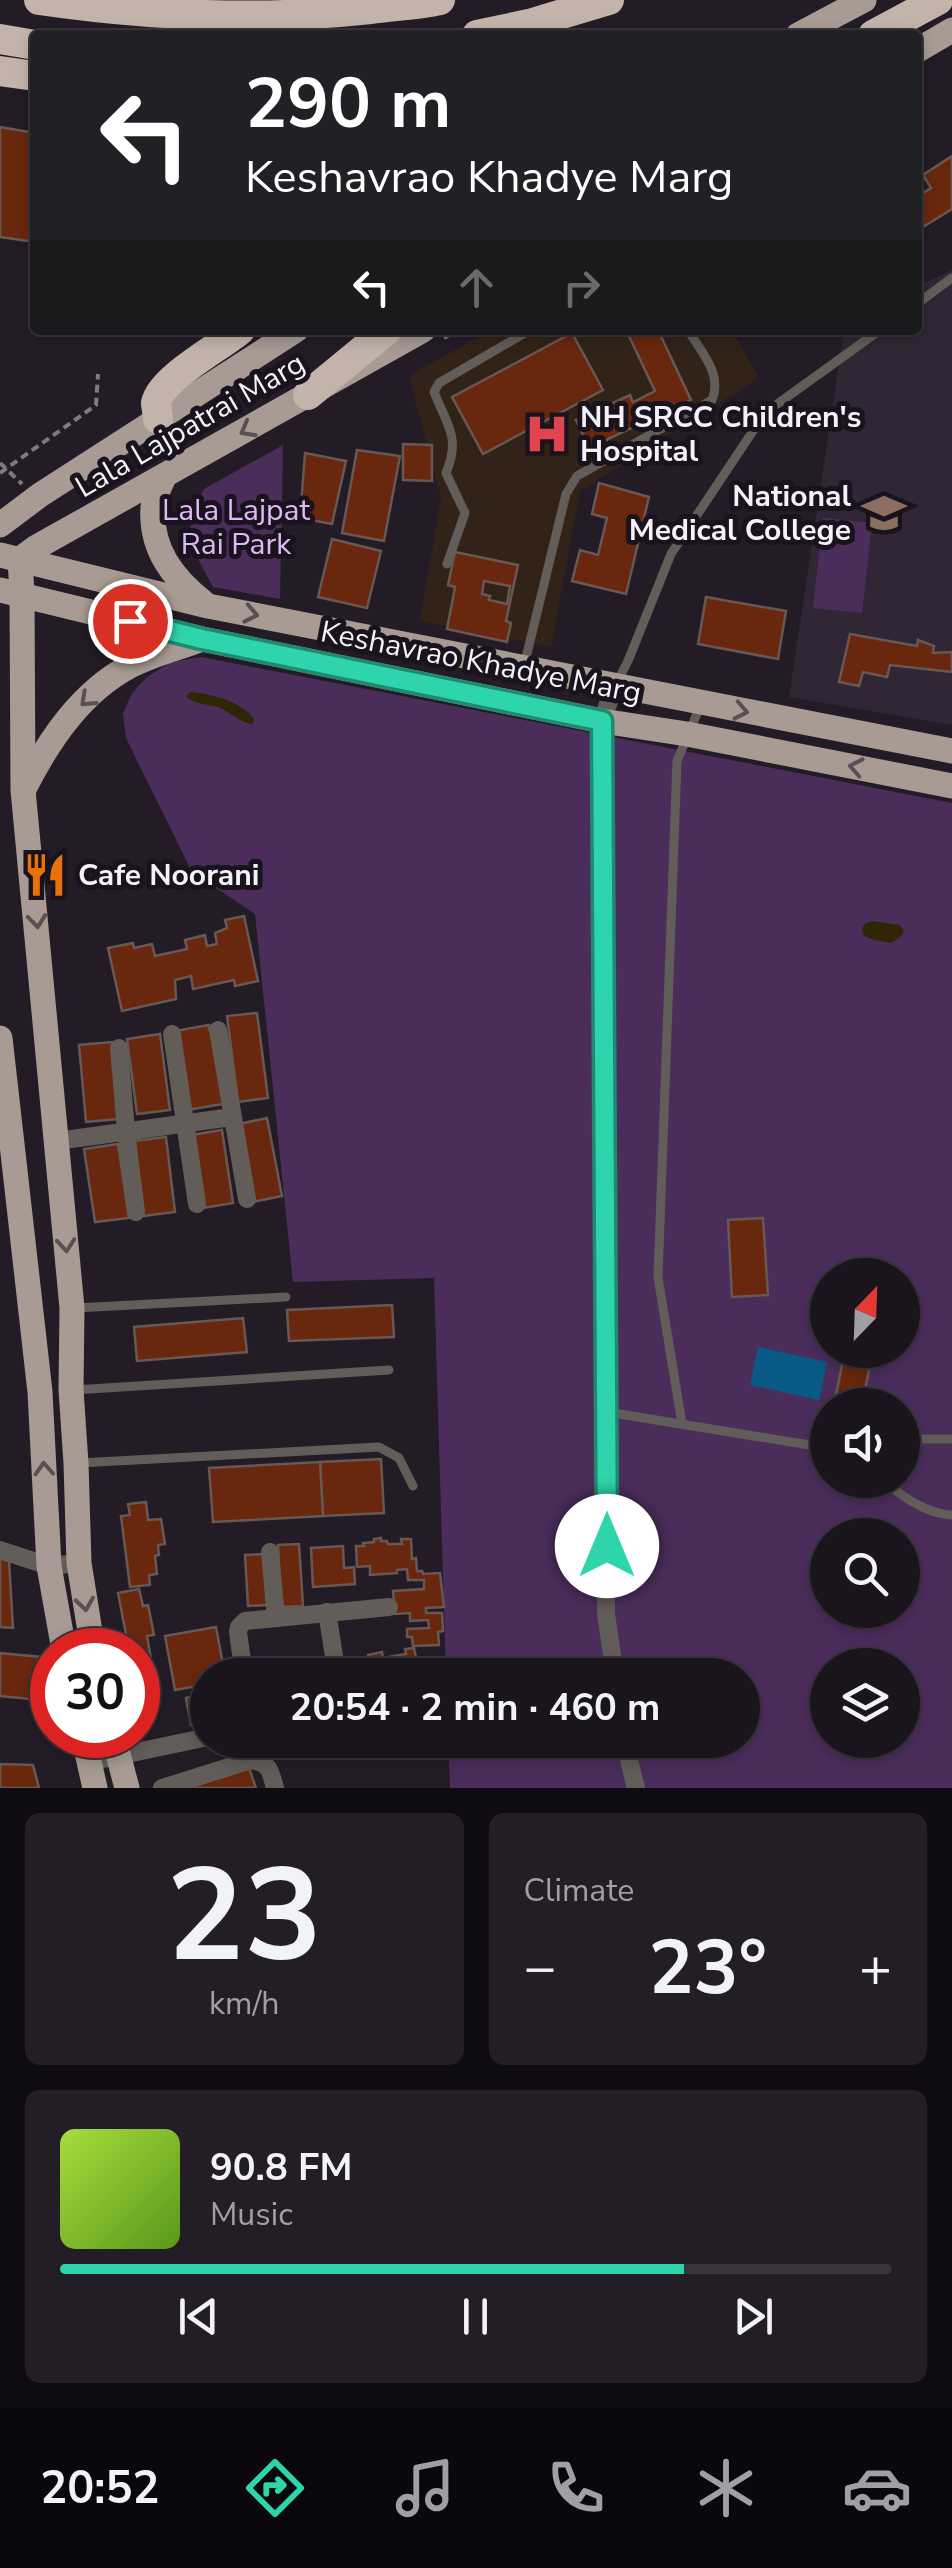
<!DOCTYPE html>
<html lang="en">
<head>
<meta charset="utf-8">
<style>
  :root { --surface:#1a151d; --page:#231e26; --text:#f1f3f6; --muted:#9f9fa4; --line:#38343b; --accent:#2ed4ab }
  body { margin:0; font-family:"Nunito Sans",sans-serif; background:var(--page); color:var(--text); height:100vh; display:flex; flex-direction:column; font-size:38px; white-space:nowrap }
  * { box-sizing:border-box; margin:0 }
  p { font-size:32px; color:var(--muted) }
  .icon { flex:none; width:55px; height:55px; fill:none; stroke:currentColor; stroke-width:2; stroke-linecap:round; stroke-linejoin:round }
  .map { position:relative; height:1788px; overflow:hidden }
  .drawer { display:flex; flex-direction:column; gap:25px; padding:25px; background:#0e0c10; flex:1 }
  .drawer>* { flex:none }
  .top-card { position:absolute; left:30px; top:30px; width:892px; height:305px; border-radius:10px; box-shadow:0 5px 15px #0003,0 0 0 2px var(--line); background:#202124; color:#fff; overflow:hidden }
  .needle { width:65px; rotate:23deg }
  .controls { position:absolute; left:810px; top:1258px; display:grid; gap:20px }
  .controls a { display:grid; place-items:center; width:110px; height:110px; border-radius:50%; background:var(--surface); box-shadow:0 5px 15px #0003,0 0 0 2px var(--line); font-size:50px }
  .speed { position:absolute; left:30px; top:1628px; display:flex; gap:20px; font-size:50px; font-weight:700; text-align:center }
  .speed>* { display:grid; place-content:center; width:130px; height:130px; border-radius:50%; background:var(--surface); box-shadow:0 5px 15px #0003,0 0 0 2px var(--line); line-height:1 }
  .speed .limit { border:15px solid #d22; background:#fff; color:#111 }
  .pin { position:absolute; display:grid; place-items:center; width:85px; height:85px; color:#fff; margin:-42px; border:5px solid #fff; border-radius:50%; box-shadow:0 2px 10px #0007 }
  .me { position:absolute; width:110px; margin:-55px; rotate:0deg; stroke-linejoin:round; filter:drop-shadow(0 0 8px #0008) }
  .turn { display:flex; align-items:center; gap:35px; height:210px; padding:0 50px; font-size:45px }
  .turn .icon { width:130px; height:130px; stroke-width:2.5 }
  .turn b { display:block; font-size:70px; line-height:85px }
  .lanes { display:flex; align-items:center; height:95px; padding:0 50px; background:#0003; justify-content:center; gap:50px; direction:ltr }
  .lanes .off { opacity:.35 }
  .big { font-size:75px; font-weight:700; line-height:1.1 }
  .drawer .tile { flex:1; display:flex; flex-direction:column; justify-content:center; gap:15px; min-width:0; padding:0 35px; border-radius:15px; background:var(--page) }
  .drawer .dial { align-items:center; gap:0 }
  .dial b { font-size:130px; line-height:1 }
  .song { display:flex; align-items:center; gap:30px }
  .cover { width:120px; height:120px; border-radius:15px; background:linear-gradient(135deg,hsl(80 70% 55%),hsl(90 70% 35%)) }
  .played { height:10px; border-radius:5px; background:linear-gradient(90deg,var(--accent) 75%,var(--line) 75%) }
  .keys { display:flex; justify-content:space-around; direction:ltr }
  .heat { display:flex; justify-content:space-between; align-items:center; font-size:55px; direction:ltr }
  .drawer .tiles { flex:1; display:grid; gap:25px; grid-template-columns:1fr 1fr }
  .tile:last-child { grid-column:span 2 }
  .trip { position:absolute; left:190px; top:1658px; width:570px; height:100px; border-radius:50px; background:var(--surface); box-shadow:0 5px 15px #0003,0 0 0 2px var(--line); font-weight:700; line-height:100px; text-align:center }
  .tab-bar { display:flex; height:160px; justify-content:space-around; align-items:center; background:#0a080c; color:var(--muted) }
  .tab-bar .icon { width:70px; height:70px }
  .tab-bar .active { color:var(--accent) }
  .tab-bar b { font-size:45px; color:var(--text) }
  .map>svg:first-child { display:block }
  .built { fill:#302635 }
  .medical { fill:#312317 }
  .green { fill:#4b2d5c; fill-rule:evenodd }
  .sand { fill:#2e2605 }
  .water { fill:#095a87 }
  .building { fill:#69270e; stroke:#675853; stroke-width:2.5; fill-rule:evenodd }
  .lines { fill:none; stroke-linecap:round; stroke-linejoin:round }
  .path { stroke:#7f7982; stroke-width:4; stroke-dasharray:8 5; stroke-linecap:butt }
  .lane { stroke:#635d59; stroke-width:9 }
  .street { stroke:#635d59; stroke-width:18 }
  .primary { stroke:#a79b93; stroke-width:25 }
  .highway { stroke:#c2b4aa; stroke-width:30 }
  .oneway { stroke:#595052 }
  .route-casing { stroke:#1e8a6f; stroke-width:25 }
  .route { stroke:#2ed4ab; stroke-width:18 }
  .labels { text-anchor:middle; stroke-width:10; stroke-linejoin:round; paint-order:stroke }
  .poi-label { font-size:30px; font-weight:bold; fill:#f5f1f8; stroke:#19131d; text-anchor:start }
  .street-label { font-size:30px; fill:#f5f1f8; stroke:#19131d }
  .park-label { font-size:30px; fill:#dfb9f6; stroke:#19131d }
</style>
</head>
<body>
<div class="map">
<svg width="952" height="1788" viewBox="0 0 952 1788">
  <rect width="100%" height="100%" fill="#231c27"/>
  <polygon class="built" points="952,270 952,725 789,697 844,330 918,330 918,286"/>
  <polygon class="medical" points="490,330 732,330 759,378 580,491 551,647 420,621 441,498 409,376"/>
  <g class="green">
    <polygon points="283,445 280,599 213,587 190,544 191,511 204,489"/>
    <polygon points="823,518 872,523 862,613 813,608"/>
    <path d="M201,657L952,803V1788H450L448,1740H742V1675H446L434,1278L293,1282L255,914L192,872L126,738L123,713L132,693L147,677L171,662ZM828,1275H902V1350H828ZM828,1405H902V1480H828ZM828,1535H902V1610H828ZM828,1665H902V1740H828Z"/>
  </g>
  <g class="sand">
    <path d="M190,692C210,693 246,703 254,720L252,724C239,722 232,713 220,708C208,703 198,706 186,697Z"/>
    <polygon points="872,921 900,925 904,931 900,937 891,943 874,940 864,936 862,929 865,924"/>
  </g>
  <polygon class="water" points="758,1347 827,1362 819,1400 750,1385"/>
  <g class="building">
    <polygon points="0,127 35,133 35,242 0,237"/>
    <polygon points="952,156 952,209 918,230 918,196 931,188 923,175"/>
    <polygon points="626,330 658,330 691,400 589,448 576,420 630,395 633,402 655,391"/>
    <polygon points="572,333 603,390 483,454 452,397"/>
    <polygon points="403,444 432,445 432,481 403,480"/>
    <polygon points="357,450 400,456 384,541 342,533"/>
    <polygon points="305,453 346,461 332,524 300,518"/>
    <polygon points="599,483 649,497 643,522 637,520 634,533 640,535 626,594 572,581 580,550 598,555 607,518 592,514"/>
    <polygon points="332,539 381,551 367,608 318,597"/>
    <path d="M455,552L518,565L506,621L511,623L507,642L447,629L455,587L448,585ZM484,581L510,586L507,604L489,600L490,596L482,594Z"/>
    <polygon points="706,597 786,611 778,659 698,644"/>
    <polygon points="850,634 917,646 918,640 934,646 933,653 952,652 952,672 890,665 887,677 863,672 859,686 839,682"/>
    <polygon points="244,916 258,981 235,986 234,980 193,989 191,976 175,980 176,999 122,1011 108,948 133,943 134,948 152,944 155,956 187,949 185,940 205,935 207,946 217,944 215,933 227,928 225,920"/>
    <polygon points="257,1013 268,1098 238,1102 227,1016"/>
    <polygon points="209,1025 209,1029 212,1028 223,1104 187,1110 175,1031"/>
    <polygon points="160,1034 170,1110 137,1114 127,1039"/>
    <polygon points="112,1042 119,1119 86,1122 79,1045"/>
    <polygon points="267,1118 282,1196 253,1202 239,1124"/>
    <polygon points="222,1130 233,1203 203,1208 191,1135"/>
    <polygon points="166,1137 175,1212 143,1216 133,1141"/>
    <polygon points="118,1144 129,1218 95,1222 84,1149"/>
    <polygon points="763,1218 768,1295 732,1297 728,1220"/>
    <polygon points="392,1305 394,1337 289,1341 287,1310"/>
    <polygon points="243,1318 247,1352 137,1361 134,1327"/>
    <polygon points="845,1350 873,1350 862,1405 834,1405"/>
    <polygon points="381,1459 384,1513 323,1516 320,1462"/>
    <polygon points="320,1462 323,1516 213,1522 209,1468"/>
    <polygon points="146,1502 148,1520 161,1519 165,1544 158,1545 159,1555 155,1556 157,1574 149,1575 150,1585 130,1587 121,1516 130,1515 128,1504"/>
    <polygon points="381,1538 381,1541 387,1541 388,1544 402,1544 401,1539 411,1539 412,1559 416,1558 417,1571 422,1571 423,1574 440,1573 444,1607 426,1608 426,1613 442,1613 443,1631 438,1632 439,1645 413,1646 412,1637 407,1637 407,1629 429,1628 428,1620 410,1621 410,1613 395,1614 393,1591 424,1589 424,1580 408,1580 407,1569 397,1570 397,1573 370,1575 370,1566 357,1567 356,1546 364,1546 363,1543 374,1542 374,1539"/>
    <polygon points="299,1544 303,1606 281,1607 278,1545"/>
    <polygon points="343,1546 344,1568 354,1567 355,1584 313,1587 311,1548"/>
    <polygon points="264,1554 267,1605 248,1606 245,1555"/>
    <polygon points="0,1558 9,1561 13,1628 0,1627"/>
    <polygon points="139,1589 143,1606 148,1605 154,1635 147,1636 151,1659 138,1661 138,1650 129,1650 118,1593"/>
    <polygon points="216,1627 225,1675 208,1675 208,1684 175,1690 165,1636"/>
    <polygon points="414,1648 416,1658 412,1659 415,1675 348,1675 347,1670 340,1671 339,1661 346,1660 346,1665 369,1661 368,1655 382,1652 383,1658 406,1654 405,1649"/>
    <polygon points="0,1653 52,1658 49,1701 0,1696"/>
    <polygon points="295,1661 298,1675 267,1675 266,1666"/>
    <polygon points="208,1693 208,1723 191,1725 186,1698"/>
    <polygon points="0,1764 33,1765 39,1788 0,1788"/>
    <polygon points="248,1765 256,1788 189,1788"/>
  </g>
  <g class="lines">
    <g class="path">
      <polyline points="444,338 457,330"/>
      <polyline points="0,463 22,484"/>
      <polyline points="0,473 96,405 98,374"/>
    </g>
    <g class="lane">
      <polyline points="918,303 952,278"/>
      <path d="M447,564L465,513L446,473C461,438 447,425 434,392L439,383L530,330"/>
      <path d="M524,666L566,494L577,476L712,400C723,374 701,352 688,330"/>
      <polyline points="616,684 628,661 671,554 765,413 880,330"/>
      <polyline points="75,1308 286,1297"/>
      <polyline points="74,1390 389,1370"/>
      <polyline points="607,1412 828,1448"/>
      <polyline points="682,1424 658,1277 677,761 701,704"/>
      <polyline points="902,1439 952,1439"/>
      <polyline points="79,1463 379,1447 399,1458 413,1486"/>
      <path d="M882,1480C902,1496 926,1514 952,1515"/>
    </g>
    <g class="street">
      <polyline points="614,687 602,721 606,1614 615,1675"/>
      <polyline points="218,1030 247,1199"/>
      <polyline points="172,1034 197,1204"/>
      <polyline points="119,1048 126,1131 136,1212"/>
      <polyline points="57,1141 232,1117"/>
      <polyline points="0,1550 49,1566 79,1563"/>
      <polyline points="270,1552 276,1618"/>
      <polyline points="327,1612 337,1675"/>
      <polyline points="243,1668 238,1632 239,1627 245,1621 389,1607"/>
      <polyline points="624,1740 636,1788"/>
      <polyline points="89,1762 208,1737"/>
      <path d="M162,1788L251,1760C270,1763 270,1770 275,1788"/>
    </g>
    <g class="primary">
      <polyline points="798,35 864,0"/>
      <polyline points="918,50 952,30"/>
      <path d="M164,477C160,486 154,497 153,507C150,549 173,578 203,602"/>
      <polyline points="0,525 40,495 296,330"/>
      <polyline points="0,555 208,606 952,751"/>
      <polyline points="20,559 22,594 23,790 72,1308 71,1390 76,1463 79,1563 93,1650"/>
      <polyline points="20,559 35,548 423,330"/>
      <polyline points="0,590 202,639 602,721 687,734 952,786"/>
      <path d="M25,787C49,740 81,692 130,666C152,654 179,648 202,639"/>
      <polyline points="0,1038 40,1392 49,1566 64,1650"/>
      <polyline points="83,1735 95,1788"/>
      <polyline points="113,1735 127,1788"/>
    </g>
    <g class="highway">
      <path d="M39,0C149,16 260,21 371,9C394,6 417,5 440,0"/>
      <polyline points="477,35 529,24 609,0"/>
      <polyline points="873,35 938,0"/>
      <polyline points="0,39 35,45"/>
      <polyline points="0,71 35,76"/>
      <polyline points="308,395 387,330"/>
      <path d="M158,419C158,417 156,405 156,403C161,378 220,347 240,330"/>
    </g>
  </g>
  <defs><path id="oneway-chevron" d="M-2-3.5L2.5 0L-2 3.5" fill="none" stroke-width="1.6" stroke-linecap="round" stroke-linejoin="round" transform="scale(2.5)"/></defs>
  <g class="oneway">
    <use href="#oneway-chevron" transform="translate(247 430) rotate(151)"/>
    <use href="#oneway-chevron" transform="translate(251 614) rotate(11)"/>
    <use href="#oneway-chevron" transform="translate(87 700) rotate(137)"/>
    <use href="#oneway-chevron" transform="translate(741 711) rotate(11)"/>
    <use href="#oneway-chevron" transform="translate(856 767) rotate(-169)"/>
    <use href="#oneway-chevron" transform="translate(37 921) rotate(84)"/>
    <use href="#oneway-chevron" transform="translate(66 1245) rotate(85)"/>
    <use href="#oneway-chevron" transform="translate(44 1469) rotate(-93)"/>
    <use href="#oneway-chevron" transform="translate(85 1604) rotate(82)"/>
  </g>
  <g class="lines">
    <g class="route-casing">
      <polyline id="route" points="130,621 202,639 602,721 607,1546"/>
    </g>
    <use href="#route" class="route"/>
  </g>
  <defs>
    <g id="hospital-bare" transform="scale(3.45)"><path d="M-5-5h3v3.5h4V-5h3V5h-3V1.5h-4V5h-3Z" fill="#e0444e" stroke="#19131d" stroke-width="2.5" paint-order="stroke"/></g>
    <g id="university-bare" transform="scale(3.45)"><path d="M0-5L7-2L0 1L-7-2ZM-4 1L0 2.5L4 1V4Q0 6-4 4Z" fill="#8d6e63" stroke="#19131d" stroke-width="2.5" paint-order="stroke"/></g>
    <g id="restaurant-bare" transform="scale(3.45)"><path d="M-5-6h1v4h1v-4h1v4h1v-4h1v5L-1.5 .5V6h-2V.5L-5-1ZM5-6V6H3V1.5H1.5Q1.5-4 5-6Z" fill="#e8710a" stroke="#19131d" stroke-width="2.5" paint-order="stroke"/></g>
  </defs>
  <g fill-rule="evenodd">
    <use href="#hospital-bare" x="547" y="434"/>
    <use href="#university-bare" x="884" y="513"/>
    <use href="#restaurant-bare" x="45" y="875"/>
  </g>
  <g class="labels">
    <g class="poi-label">
      <text x="580" y="427">NH SRCC Children's<tspan x="580" dy="34">Hospital</tspan></text>
      <text x="851" y="506" text-anchor="end">National<tspan x="851" dy="34">Medical College</tspan></text>
      <text x="78" y="885">Cafe Noorani</text>
    </g>
    <g class="street-label">
      <text transform="translate(190 425) rotate(-30)" y="10">Lala Lajpatrai Marg</text>
      <text transform="translate(481 662) rotate(11)" y="10">Keshavrao Khadye Marg</text>
    </g>
    <g class="park-label">
      <text x="236" y="520">Lala Lajpat<tspan x="236" dy="34">Rai Park</tspan></text>
    </g>
  </g>
</svg>
<div class="controls">
<a><svg class="needle" viewBox="-14 -14 28 28"><path d="M0-13l5 13h-10z" fill="#e53935"/><path d="M0 13l5-13h-10z" fill="#9f9fa4"/></svg></a>
<a><svg class="icon" aria-label="sound" viewBox="0 0 24 24"><path d="M4 9h4l5-4v14l-5-4H4zM17 9q2 3 0 6"/></svg></a>
<a><svg class="icon" aria-label="search" viewBox="0 0 24 24"><circle cx="10" cy="10" r="6"/><path d="M15 15l6 6"/></svg></a>
<a><svg class="icon" aria-label="layers" viewBox="0 0 24 24"><path d="M12 4l9 5-9 5-9-5zM3 14l9 5 9-5"/></svg></a>
</div>
<div class="speed"><div class="limit">30</div></div>
<div class="pin" style="left:130px;top:621px;background:#d93025"><svg class="icon" aria-label="arrive" viewBox="0 0 24 24"><path d="M6 21V4h12l-3 4 3 4H6"/></svg></div>
<svg class="me" style="left:607px;top:1546px" viewBox="-20 -20 40 40"><circle r="19" fill="#fff"/><path d="M0-13L10 11 0 6-10 11z" fill="#2ed4ab"/></svg>
<div class="trip">20:54 · 2 min · 460 m</div>
<div class="top-card">
<div class="turn"><svg class="icon" aria-label="left" viewBox="0 0 24 24"><path d="M17 20v-9H6M10 6l-5 5 5 5"/></svg><div><b>290 m</b>Keshavrao Khadye Marg</div></div>
<div class="lanes"><svg class="icon" aria-label="left" viewBox="0 0 24 24"><path d="M17 20v-9H6M10 6l-5 5 5 5"/></svg><svg class="icon off" aria-label="ahead" viewBox="0 0 24 24"><path d="M12 20V5M6 11l6-6 6 6"/></svg><svg class="icon off" aria-label="right" viewBox="0 0 24 24"><path d="M7 20v-9h11M14 6l5 5-5 5"/></svg></div>
</div>
</div>
<section class="drawer">
<div class="tiles">
<div class="tile dial"><b>23</b><p>km/h</p></div>
<div class="tile"><p>Climate</p>
<div class="heat"><a>−</a><b class="big">23°</b><a>+</a></div>
</div>
<div class="tile">
<div class="song"><i class="cover"></i><div><b>90.8 FM</b><p>Music</p></div></div>
<div class="played"></div>
<div class="keys"><svg class="icon" aria-label="previous" viewBox="0 0 24 24"><path d="M18 5L8 12l10 7zM5 5v14"/></svg><svg class="icon" aria-label="pause" viewBox="0 0 24 24"><path d="M8 5v14M16 5v14"/></svg><svg class="icon" aria-label="next" viewBox="0 0 24 24"><path d="M6 5l10 7-10 7zM19 5v14"/></svg></div>
</div>
</div>
</section>
<nav class="tab-bar">
<b>20:52</b>
<svg class="icon active" aria-label="directions" viewBox="0 0 24 24"><path d="M12 3l9 9-9 9-9-9zM9 14v-3h6M13 9l2 2-2 2"/></svg>
<svg class="icon" aria-label="music" viewBox="0 0 24 24"><path d="M9 18V5l10-2v13"/><circle cx="6" cy="18" r="3"/><circle cx="16" cy="16" r="3"/></svg>
<svg class="icon" aria-label="phone" viewBox="0 0 24 24"><path d="M5 4h4l2 5-3 2q2 4 5 5l2-3 5 2v4C11 20 4 13 5 4z"/></svg>
<svg class="icon" aria-label="climate" viewBox="0 0 24 24"><path d="M12 3v18M4 7l16 10M4 17L20 7"/></svg>
<svg class="icon" aria-label="car" viewBox="0 0 24 24"><path d="M5 17H2v-5l4-1 3-4h7l3 4 3 1v5h-3M9 17h6M6 11h13"/><circle cx="7" cy="17" r="2"/><circle cx="17" cy="17" r="2"/></svg>
</nav>
</body>
</html>
